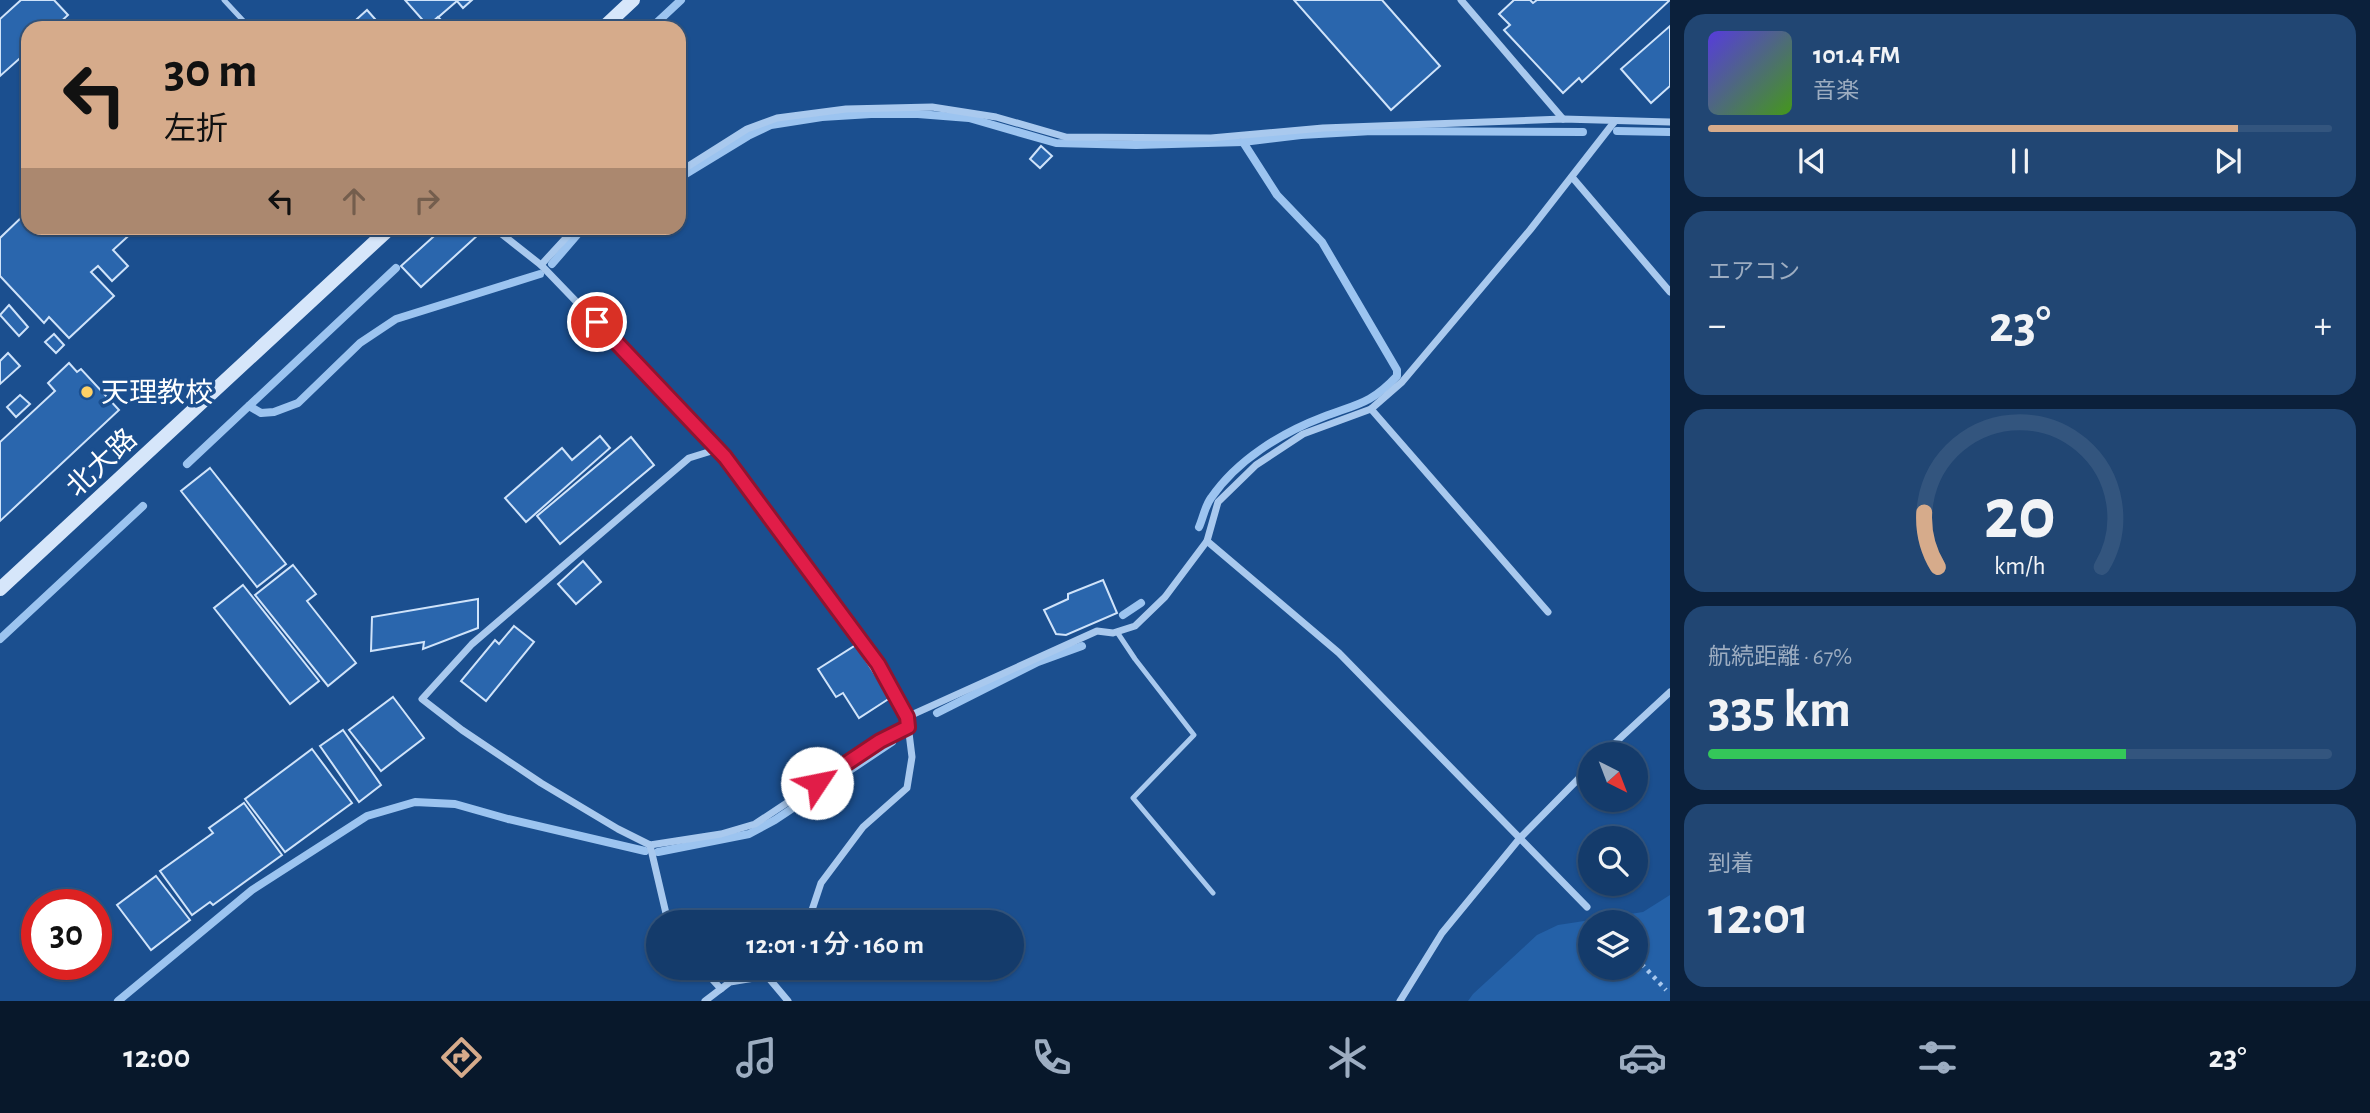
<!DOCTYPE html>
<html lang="ja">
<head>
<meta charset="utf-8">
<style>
  :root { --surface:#143b6b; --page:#214673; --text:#f1f3f6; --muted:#9dadc1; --line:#33557e; --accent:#d6ab8b }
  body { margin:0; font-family:"Alegreya Sans","Noto Sans JP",sans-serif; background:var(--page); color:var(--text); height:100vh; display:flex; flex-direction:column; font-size:26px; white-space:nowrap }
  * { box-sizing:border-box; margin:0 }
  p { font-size:23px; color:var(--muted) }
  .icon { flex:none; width:38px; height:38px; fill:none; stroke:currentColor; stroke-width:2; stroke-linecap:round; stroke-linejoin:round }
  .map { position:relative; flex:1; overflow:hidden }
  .panel { display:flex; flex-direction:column; gap:14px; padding:14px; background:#0b203b; width:700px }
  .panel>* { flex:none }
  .guide { position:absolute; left:21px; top:21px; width:665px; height:214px; border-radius:21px; box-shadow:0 2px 5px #0004,0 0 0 2px var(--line); background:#d6ab8b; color:#111; overflow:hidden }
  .needle { width:46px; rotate:138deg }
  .tools { position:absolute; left:1578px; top:742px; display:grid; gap:14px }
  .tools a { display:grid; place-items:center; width:70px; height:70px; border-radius:50%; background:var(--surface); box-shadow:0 2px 5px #0004,0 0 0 2px var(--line); font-size:35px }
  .speed { position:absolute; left:21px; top:889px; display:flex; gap:14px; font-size:35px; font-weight:700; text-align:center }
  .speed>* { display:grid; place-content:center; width:91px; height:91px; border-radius:50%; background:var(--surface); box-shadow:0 2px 5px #0004,0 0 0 2px var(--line); line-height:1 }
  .speed .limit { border:10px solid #d22; background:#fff; color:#111 }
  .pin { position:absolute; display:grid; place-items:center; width:60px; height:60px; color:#fff; margin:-30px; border:4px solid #fff; border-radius:50%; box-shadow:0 2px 7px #0007 }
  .me { position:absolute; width:77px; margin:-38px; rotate:56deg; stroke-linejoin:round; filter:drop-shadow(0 0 5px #0008) }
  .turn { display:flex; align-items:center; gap:24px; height:147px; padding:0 28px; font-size:32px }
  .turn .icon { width:91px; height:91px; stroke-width:2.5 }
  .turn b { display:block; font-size:49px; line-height:60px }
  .lanes { display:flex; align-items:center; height:66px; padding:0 28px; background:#0003; justify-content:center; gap:35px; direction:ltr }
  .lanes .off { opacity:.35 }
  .big { font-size:52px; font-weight:600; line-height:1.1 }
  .panel .card { flex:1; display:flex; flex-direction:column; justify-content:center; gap:10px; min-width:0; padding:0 24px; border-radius:21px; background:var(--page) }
  .panel .dial { align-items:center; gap:0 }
  .dial svg { height:182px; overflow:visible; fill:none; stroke:var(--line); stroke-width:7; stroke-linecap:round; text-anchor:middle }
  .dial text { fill:var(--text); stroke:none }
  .song { display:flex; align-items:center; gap:21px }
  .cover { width:84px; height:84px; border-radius:10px; background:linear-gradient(135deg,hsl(250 70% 55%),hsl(100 70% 35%)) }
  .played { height:7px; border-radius:4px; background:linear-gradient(90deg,var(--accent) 85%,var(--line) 85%) }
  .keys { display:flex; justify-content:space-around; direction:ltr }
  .heat { display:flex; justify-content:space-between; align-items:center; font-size:38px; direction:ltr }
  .charge { height:10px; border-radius:5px; background:linear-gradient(90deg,#34c759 67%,var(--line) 0) }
  .trip { position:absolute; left:646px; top:910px; width:378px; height:70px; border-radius:35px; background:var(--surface); box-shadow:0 2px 5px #0004,0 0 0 2px var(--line); font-weight:600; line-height:70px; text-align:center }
  .tabs { display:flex; height:112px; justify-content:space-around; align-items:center; background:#08182b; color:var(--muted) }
  .tabs .icon { width:49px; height:49px }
  .tabs .current { color:var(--accent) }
  .tabs b { font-size:32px; color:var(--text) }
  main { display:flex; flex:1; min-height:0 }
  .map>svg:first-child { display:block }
  .green { fill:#2461a8; fill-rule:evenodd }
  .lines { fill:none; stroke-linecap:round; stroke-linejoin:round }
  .stream { stroke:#9cc4f0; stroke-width:8 }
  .building { fill:#2a66ad; stroke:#cfe3fa; stroke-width:2 }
  .path { stroke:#a9c9ee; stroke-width:4.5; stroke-dasharray:3.5 5; stroke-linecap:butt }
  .lane { stroke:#a9c9ee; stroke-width:5 }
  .street { stroke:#a9c9ee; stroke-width:7 }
  .secondary { stroke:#d6e6fa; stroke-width:14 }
  .route-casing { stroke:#92132f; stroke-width:18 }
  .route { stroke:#e11d48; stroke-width:12 }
  .poi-dot { fill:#ffd166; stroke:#1b4f8f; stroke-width:2.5 }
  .labels { text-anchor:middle; stroke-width:7; stroke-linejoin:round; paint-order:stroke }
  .poi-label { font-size:28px; fill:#fff; stroke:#1b4f8f; text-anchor:start }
  .street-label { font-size:28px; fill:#fff; stroke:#1b4f8f }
</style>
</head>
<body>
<main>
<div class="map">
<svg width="1670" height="1001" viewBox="0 0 1670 1001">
  <rect width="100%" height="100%" fill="#1b4f8f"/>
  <path class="green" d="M1670,895V1001H1468L1473,994L1537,935L1558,925L1643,912ZM1591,922H1636V968H1591Z"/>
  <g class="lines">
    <g class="stream">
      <polyline points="651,28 681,0"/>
      <polyline points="1617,131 1670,132"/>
      <polyline points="679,178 748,136 771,125 822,117 871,114 918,114 969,118 1056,143 1136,145 1243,142 1301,135 1372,131 1583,132"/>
      <polyline points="552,264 583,228"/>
      <polyline points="249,406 261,413 274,412 298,403 360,343 396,319 540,274"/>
      <polyline points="187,464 396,268"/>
      <path d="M1199,527C1203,518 1205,506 1211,498C1237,460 1281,433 1323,417C1357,404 1371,404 1397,376V370L1322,242L1277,195L1243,142"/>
      <polyline points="1123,615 1141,603"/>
      <polyline points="0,639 143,506"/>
      <polyline points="937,713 1038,662 1082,646"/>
      <polyline points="658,852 749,834 775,820 892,742"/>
      <polyline points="118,1001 252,890 367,816 415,802 455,804 508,819 645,851"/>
    </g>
  </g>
  <g class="building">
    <polygon points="21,0 54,0 68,15 54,28 28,28 28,51 0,76 0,19"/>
    <polygon points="405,0 472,0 463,8 457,1 428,26"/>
    <polygon points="1294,0 1382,0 1440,66 1391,110"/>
    <polygon points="1514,0 1530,0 1533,3 1537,0 1670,0 1582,82 1579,78 1563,93 1504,30 1510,25 1499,14"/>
    <polygon points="367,10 383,28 347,28"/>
    <polygon points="438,17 449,28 426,28 428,26"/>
    <polygon points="1670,26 1670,86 1651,103 1621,69"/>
    <polygon points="1041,146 1052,156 1040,168 1030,159"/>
    <polygon points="28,211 28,228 137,228 113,250 128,266 112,281 98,266 91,272 114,296 69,338 49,317 44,323 0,276 0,238"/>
    <polygon points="443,228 473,228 479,234 421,287 401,266"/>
    <polygon points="9,305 28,327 19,336 0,315"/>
    <polygon points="54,334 64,345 56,353 45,342"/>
    <polygon points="8,353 20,366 0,384 0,361"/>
    <polygon points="69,363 77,372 81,369 119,410 0,521 0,442 55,391 48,383"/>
    <polygon points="20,395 30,404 16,417 7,407"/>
    <polygon points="600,436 610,448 526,522 505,498 562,448 572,460"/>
    <polygon points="631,437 654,465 560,544 537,516"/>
    <polygon points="210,468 286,564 257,587 181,491"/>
    <polygon points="583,561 601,582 576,604 558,584"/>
    <polygon points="293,565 316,594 307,601 356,663 328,686 255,595"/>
    <polygon points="1103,580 1117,613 1066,635 1056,634 1044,610 1068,599 1068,594"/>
    <polygon points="243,585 319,681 290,704 214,608"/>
    <polygon points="478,599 478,628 423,649 424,642 371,651 372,617"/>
    <polygon points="514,626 534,642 486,701 461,681 495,640 499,644"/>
    <polygon points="856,645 890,698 859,718 843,693 836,697 818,669"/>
    <polygon points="393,697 424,738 381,771 349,730"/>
    <polygon points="343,730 381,785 359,802 320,746"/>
    <polygon points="312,749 352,803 285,852 245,799"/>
    <polygon points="244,803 282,855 213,905 210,902 192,915 160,871 213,833 209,828"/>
    <polygon points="156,876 190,920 151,950 117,905"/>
  </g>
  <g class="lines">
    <polyline class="path" points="1636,958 1666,990"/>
    <g class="lane">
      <polyline points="224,0 250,28"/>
      <polyline points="1117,632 1135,659 1194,735 1133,798 1213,893"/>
    </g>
    <g class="street">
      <polyline points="1461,0 1563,119"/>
      <polyline points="679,172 747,129 777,118 846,109 932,107 996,117 1066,137 1211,138 1323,128 1563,119 1670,122"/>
      <polyline points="1572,177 1670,292"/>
      <polyline points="494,228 541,265 725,456 878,664 907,717 912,757 907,788 863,827 821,883 808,922"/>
      <polyline points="541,265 575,228"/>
      <polyline points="1371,409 1548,612"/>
      <polyline points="718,449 689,458 472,644 422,699 462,730 541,783 618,829 650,845 721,834 755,824 880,741 908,727"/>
      <polyline points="1207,541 1339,653 1587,907"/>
      <polyline points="907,717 1097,631 1113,633 1135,626 1165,597 1207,541 1218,502 1256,465 1303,434 1371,409 1402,382 1530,230 1615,121"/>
      <polyline points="1603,754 1670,692"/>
      <polyline points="650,845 668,922"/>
      <polyline points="702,968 721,989"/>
      <polyline points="767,976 788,1001"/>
      <polyline points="705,1001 730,982 767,976 774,968"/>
      <polyline points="1400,1001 1442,933 1520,838 1591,766"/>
    </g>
    <g class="secondary">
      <polyline points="603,28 633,0"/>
      <polyline points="0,589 390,228"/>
    </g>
  </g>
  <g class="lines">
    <g class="route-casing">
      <polyline id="route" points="597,322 725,457 878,664 907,717 908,727 880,741 817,783"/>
    </g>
    <use href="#route" class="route"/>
  </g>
  <circle class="poi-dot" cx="87" cy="392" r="7"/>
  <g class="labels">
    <g class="poi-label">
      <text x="101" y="402">天理教校</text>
    </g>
    <g class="street-label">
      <text transform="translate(101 462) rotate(-43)" y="10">北大路</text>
    </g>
  </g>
</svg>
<div class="tools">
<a><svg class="needle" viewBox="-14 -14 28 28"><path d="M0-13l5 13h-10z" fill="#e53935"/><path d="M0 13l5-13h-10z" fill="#9dadc1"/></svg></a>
<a><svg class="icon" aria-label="search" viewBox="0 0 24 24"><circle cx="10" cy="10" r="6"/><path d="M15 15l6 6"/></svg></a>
<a><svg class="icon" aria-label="layers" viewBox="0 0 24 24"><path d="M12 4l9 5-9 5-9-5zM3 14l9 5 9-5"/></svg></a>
</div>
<div class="speed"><div class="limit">30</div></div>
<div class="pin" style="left:597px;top:322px;background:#d93025"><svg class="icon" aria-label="arrive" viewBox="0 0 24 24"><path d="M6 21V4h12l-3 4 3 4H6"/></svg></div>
<svg class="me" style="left:817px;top:783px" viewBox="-20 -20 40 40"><circle r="19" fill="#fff"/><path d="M0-13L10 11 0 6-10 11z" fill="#e11d48"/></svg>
<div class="trip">12:01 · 1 分 · 160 m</div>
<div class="guide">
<div class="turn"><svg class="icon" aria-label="left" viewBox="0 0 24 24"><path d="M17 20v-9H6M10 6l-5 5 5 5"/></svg><div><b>30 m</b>左折</div></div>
<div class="lanes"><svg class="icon" aria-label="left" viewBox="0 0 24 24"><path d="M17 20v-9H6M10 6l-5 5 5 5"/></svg><svg class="icon off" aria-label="ahead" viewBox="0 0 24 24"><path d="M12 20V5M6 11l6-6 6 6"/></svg><svg class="icon off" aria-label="right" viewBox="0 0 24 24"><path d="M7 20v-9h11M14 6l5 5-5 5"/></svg></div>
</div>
</div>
<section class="panel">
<div class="card">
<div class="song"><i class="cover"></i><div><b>101.4 FM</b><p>音楽</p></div></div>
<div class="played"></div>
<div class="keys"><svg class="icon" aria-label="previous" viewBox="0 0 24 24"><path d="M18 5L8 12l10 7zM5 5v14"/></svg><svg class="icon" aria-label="pause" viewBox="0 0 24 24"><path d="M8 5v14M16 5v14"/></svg><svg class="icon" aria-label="next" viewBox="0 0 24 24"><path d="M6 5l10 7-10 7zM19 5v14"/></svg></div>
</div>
<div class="card"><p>エアコン</p>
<div class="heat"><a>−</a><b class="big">23°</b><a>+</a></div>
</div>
<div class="card dial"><svg viewBox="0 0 100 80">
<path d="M14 69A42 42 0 1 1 86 69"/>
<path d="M14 69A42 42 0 0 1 8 45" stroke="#d6ab8b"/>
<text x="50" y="56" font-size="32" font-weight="700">20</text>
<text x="50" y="72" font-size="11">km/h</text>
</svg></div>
<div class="card"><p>航続距離 · 67%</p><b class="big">335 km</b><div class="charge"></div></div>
<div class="card"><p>到着</p><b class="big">12:01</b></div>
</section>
</main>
<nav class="tabs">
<b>12:00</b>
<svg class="icon current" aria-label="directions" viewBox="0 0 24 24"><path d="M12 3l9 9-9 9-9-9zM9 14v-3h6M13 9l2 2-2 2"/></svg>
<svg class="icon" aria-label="music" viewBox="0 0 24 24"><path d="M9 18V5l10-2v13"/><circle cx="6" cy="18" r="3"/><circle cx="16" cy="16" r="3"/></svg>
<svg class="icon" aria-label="phone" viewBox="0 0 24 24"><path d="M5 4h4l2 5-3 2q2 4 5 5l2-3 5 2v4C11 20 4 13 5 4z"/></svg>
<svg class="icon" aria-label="climate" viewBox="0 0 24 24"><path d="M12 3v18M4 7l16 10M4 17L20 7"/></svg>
<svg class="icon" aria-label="car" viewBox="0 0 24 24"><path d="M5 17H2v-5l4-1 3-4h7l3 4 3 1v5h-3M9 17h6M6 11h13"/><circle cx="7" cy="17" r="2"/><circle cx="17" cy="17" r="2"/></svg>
<svg class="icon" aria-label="filters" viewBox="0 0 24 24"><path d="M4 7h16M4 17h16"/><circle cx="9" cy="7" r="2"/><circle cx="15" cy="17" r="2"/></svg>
<b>23°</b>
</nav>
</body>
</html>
